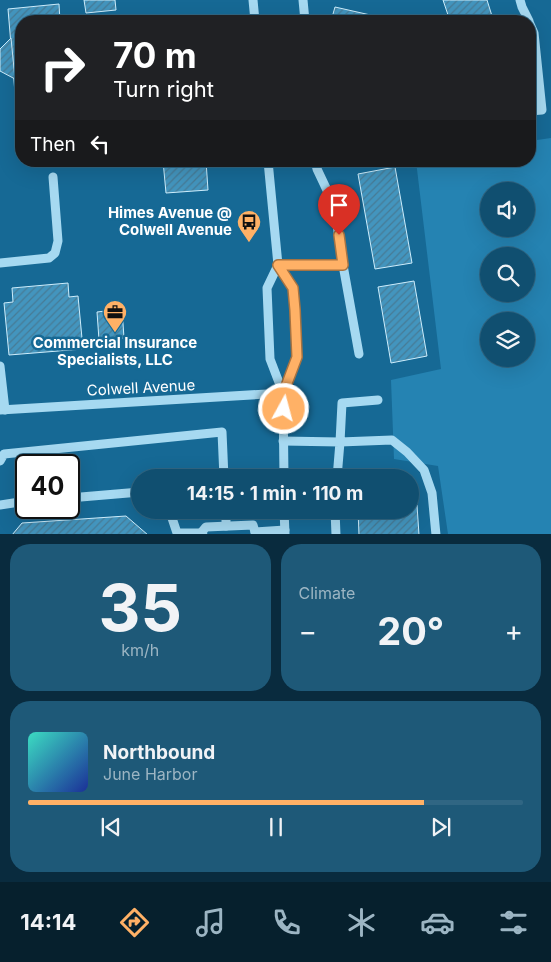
<!DOCTYPE html>
<html lang="en">
<head>
<meta charset="utf-8">
<style>
  :root { --surface:#104f70; --page:#1e5978; --text:#f1f3f6; --muted:#9cb5c3; --line:#306683; --accent:#ffb166 }
  body { margin:0; font-family:Inter,sans-serif; background:var(--page); color:var(--text); height:100vh; display:flex; flex-direction:column; font-size:19px; white-space:nowrap }
  * { box-sizing:border-box; margin:0 }
  p { font-size:16px; color:var(--muted) }
  .icon { flex:none; width:28px; height:28px; fill:none; stroke:currentColor; stroke-width:2; stroke-linecap:round; stroke-linejoin:round }
  .map { position:relative; height:534px; overflow:hidden }
  .drawer { display:flex; flex-direction:column; gap:10px; padding:10px; background:#092b3e; flex:1 }
  .drawer>* { flex:none }
  .top-card { position:absolute; left:15px; top:15px; width:521px; height:152px; border-radius:20px; box-shadow:0 5px 20px #0002,0 0 0 1px var(--line); background:#202124; color:#fff; overflow:hidden }
  .fabs { position:absolute; left:480px; top:182px; display:grid; gap:10px }
  .fabs a { display:grid; place-items:center; width:55px; height:55px; border-radius:50%; background:var(--surface); box-shadow:0 5px 20px #0002,0 0 0 1px var(--line); font-size:25px }
  .speed { position:absolute; left:15px; top:454px; display:flex; gap:10px; font-size:25px; font-weight:700; text-align:center }
  .speed>* { display:grid; place-content:center; width:65px; height:65px; border-radius:50%; background:var(--surface); box-shadow:0 5px 20px #0002,0 0 0 1px var(--line); line-height:1 }
  .speed .limit { border:2px solid #111; border-radius:8px; background:#fff; color:#111 }
  .pin { position:absolute; display:grid; place-items:center; width:42px; height:42px; color:#fff; margin:-51px -21px; border-radius:50% 50% 50% 0; rotate:-45deg; box-shadow:0 0 5px #0007 }
  .pin .icon { rotate:45deg }
  .me { position:absolute; width:55px; margin:-28px; rotate:7deg; stroke-linejoin:round; filter:drop-shadow(0 0 4px #0008) }
  .turn { display:flex; align-items:center; gap:18px; height:105px; padding:0 15px; font-size:22px }
  .turn .icon { width:65px; height:65px; stroke-width:2.5 }
  .turn b { display:block; font-size:35px; line-height:42px }
  .then { display:flex; align-items:center; height:48px; padding:0 15px; background:#0003; gap:10px; font-size:19px }
  .big { font-size:38px; font-weight:700; line-height:1.1 }
  .drawer .tile { flex:1; display:flex; flex-direction:column; justify-content:center; gap:8px; min-width:0; padding:0 18px; border-radius:20px; background:var(--page) }
  .drawer .dial { align-items:center; gap:0 }
  .dial b { font-size:65px; line-height:1 }
  .song { display:flex; align-items:center; gap:15px }
  .cover { width:60px; height:60px; border-radius:8px; background:linear-gradient(135deg,hsl(170 70% 55%),hsl(230 70% 35%)) }
  .played { height:5px; border-radius:2px; background:linear-gradient(90deg,var(--accent) 80%,var(--line) 80%) }
  .keys { display:flex; justify-content:space-around; direction:ltr }
  .heat { display:flex; justify-content:space-between; align-items:center; font-size:28px; direction:ltr }
  .drawer .tiles { flex:1; display:grid; gap:10px; grid-template-columns:1fr 1fr }
  .tile:last-child { grid-column:span 2 }
  .trip { position:absolute; left:131px; top:469px; width:288px; height:50px; border-radius:25px; background:var(--surface); box-shadow:0 5px 20px #0002,0 0 0 1px var(--line); font-weight:700; line-height:50px; text-align:center }
  .tabs { display:flex; height:80px; justify-content:space-around; align-items:center; background:#06202d; color:var(--muted) }
  .tabs .icon { width:35px; height:35px }
  .tabs .current { color:var(--accent) }
  .tabs b { font-size:22px; color:var(--text) }
  .map>svg:first-child { display:block }
  .green { fill:#2583b2; fill-rule:evenodd }
  .building { fill:url(#building-hatch); stroke:#cdedfc }
  .lines { fill:none; stroke-linecap:round; stroke-linejoin:round }
  .minor { stroke:#a6d9f1; stroke-width:9 }
  .route-casing { stroke:#a67342; stroke-width:12 }
  .route { stroke:#ffb166; stroke-width:9 }
  .labels { text-anchor:middle; stroke-width:5; stroke-linejoin:round; paint-order:stroke }
  .poi-label { font-size:15px; font-weight:bold; fill:#fff; stroke:#166995; text-anchor:end }
  .street-label { font-size:15px; fill:#fff; stroke:#166995 }
</style>
</head>
<body>
<div class="map">
<svg width="551" height="535" viewBox="0 0 551 535">
  <defs>
    <pattern id="building-hatch" width="6" height="6" patternUnits="userSpaceOnUse" patternTransform="scale(1.25)"><rect width="6" height="6" fill="#4395be"/><path d="M-1 1l2-2M0 6l6-6M5 7l2-2" fill="none" stroke="#467b96"/></pattern>
  </defs>
  <rect width="100%" height="100%" fill="#166995"/>
  <path class="green" d="M551,138V534H448L438,466L394,459L391,380L441,369L416,161H530V141ZM489,191H526V229H489ZM489,256H526V294H489ZM489,321H526V359H489Z"/>
  <g class="building">
    <polygon points="84,0 115,0 116,10 86,13"/>
    <polygon points="443,0 487,0 492,16 474,21 450,21"/>
    <polygon points="59,4 60,21 21,21 21,129 18,129 8,9"/>
    <polygon points="335,7 397,21 331,21"/>
    <polygon points="11,38 15,79 0,71 0,49"/>
    <polygon points="163,161 206,161 208,190 166,193"/>
    <polygon points="395,167 412,263 375,269 358,174"/>
    <polygon points="414,281 427,356 391,363 378,287"/>
    <polygon points="68,283 69,297 78,296 83,349 9,355 4,303 13,302 12,288"/>
    <polygon points="122,309 124,338 99,340 97,312"/>
    <polygon points="410,505 417,505 419,535 359,535 358,510 410,510"/>
    <polygon points="126,516 148,535 12,535 22,523"/>
  </g>
  <g class="lines">
    <g class="minor">
      <polyline points="253,0 255,21"/>
      <polyline points="303,0 305,21"/>
      <polyline points="520,0 522,7 529,21"/>
      <polyline points="530,24 534,33 542,110 530,111"/>
      <polyline points="268,161 278,265 293,288 295,310 297,357 283,393 284,478"/>
      <polyline points="315,161 317,169 334,205 343,265 359,354"/>
      <polyline points="0,263 49,258 55,253 58,241 53,177"/>
      <polyline points="278,265 267,288 270,359 283,393"/>
      <polyline points="278,265 343,265"/>
      <polyline points="0,366 5,410"/>
      <polyline points="378,400 342,403 340,442 392,440 407,452 424,470 432,493 436,535"/>
      <polyline points="0,410 283,393"/>
      <polyline points="283,441 340,442 337,478"/>
      <polyline points="0,461 4,454 222,432 224,478"/>
      <polyline points="69,498 140,492"/>
      <polyline points="0,505 26,501"/>
      <polyline points="169,510 170,512 177,533 201,533 203,535"/>
      <polyline points="226,510 226,526"/>
      <polyline points="284,510 285,534"/>
      <polyline points="335,510 336,535"/>
      <polyline points="255,532 285,530"/>
      <polyline points="201,533 206,527 253,525 255,532"/>
    </g>
  </g>
  <g class="lines">
    <g class="route-casing">
      <polyline id="route" points="284,409 283,394 297,357 295,310 293,288 278,265 343,265 339,235"/>
    </g>
    <use href="#route" class="route"/>
  </g>
  <defs>
    <g id="bus-pin" transform="scale(1.25)"><path d="M0 17L-7.5 6A9.5 9.5 0 1 1 7.5 6Z" fill="#ffb166" stroke="#166995"/><path d="M-5-6H5V4H4V6H2V4H-2V6H-4V4H-5ZM-3.5-4V0h7V-4ZM-3.5 1.2v1.5H-2V1.2ZM2 1.2v1.5H3.5V1.2Z" fill="#111"/></g>
    <g id="office-pin" transform="scale(1.25)"><path d="M0 17L-7.5 6A9.5 9.5 0 1 1 7.5 6Z" fill="#ffb166" stroke="#166995"/><path d="M-6-3h4V-5.5h4V-3h4V5H-6ZM-1-4.5V-3h2v-1.5ZM-6 0V1H6V0Z" fill="#111"/></g>
  </defs>
  <g fill-rule="evenodd">
    <use href="#bus-pin" x="249" y="222"/>
    <use href="#office-pin" x="115" y="312"/>
  </g>
  <g class="labels">
    <g class="poi-label">
      <text x="232" y="218">Himes Avenue @<tspan x="232" dy="17">Colwell Avenue</tspan></text>
      <text x="115" y="348" text-anchor="middle">Commercial Insurance<tspan x="115" dy="17">Specialists, LLC</tspan></text>
    </g>
    <g class="street-label">
      <text transform="translate(141 388) rotate(-3)" y="5">Colwell Avenue</text>
    </g>
  </g>
</svg>
<div class="fabs">
<a><svg class="icon" aria-label="sound" viewBox="0 0 24 24"><path d="M4 9h4l5-4v14l-5-4H4zM17 9q2 3 0 6"/></svg></a>
<a><svg class="icon" aria-label="search" viewBox="0 0 24 24"><circle cx="10" cy="10" r="6"/><path d="M15 15l6 6"/></svg></a>
<a><svg class="icon" aria-label="layers" viewBox="0 0 24 24"><path d="M12 4l9 5-9 5-9-5zM3 14l9 5 9-5"/></svg></a>
</div>
<div class="speed"><div class="limit">40</div></div>
<div class="pin" style="left:339px;top:235px;background:#d93025"><svg class="icon" aria-label="arrive" viewBox="0 0 24 24"><path d="M6 21V4h12l-3 4 3 4H6"/></svg></div>
<svg class="me" style="left:284px;top:409px" viewBox="-20 -20 40 40"><circle r="17" fill="#ffb166" stroke="#fff" stroke-width="3"/><path d="M0-11L8 9 0 5-8 9z" fill="#fff"/></svg>
<div class="trip">14:15 · 1 min · 110 m</div>
<div class="top-card">
<div class="turn"><svg class="icon" aria-label="right" viewBox="0 0 24 24"><path d="M7 20v-9h11M14 6l5 5-5 5"/></svg><div><b>70 m</b>Turn right</div></div>
<div class="then">Then<svg class="icon" aria-label="left" viewBox="0 0 24 24"><path d="M17 20v-9H6M10 6l-5 5 5 5"/></svg></div>
</div>
</div>
<section class="drawer">
<div class="tiles">
<div class="tile dial"><b>35</b><p>km/h</p></div>
<div class="tile"><p>Climate</p>
<div class="heat"><a>−</a><b class="big">20°</b><a>+</a></div>
</div>
<div class="tile">
<div class="song"><i class="cover"></i><div><b>Northbound</b><p>June Harbor</p></div></div>
<div class="played"></div>
<div class="keys"><svg class="icon" aria-label="previous" viewBox="0 0 24 24"><path d="M18 5L8 12l10 7zM5 5v14"/></svg><svg class="icon" aria-label="pause" viewBox="0 0 24 24"><path d="M8 5v14M16 5v14"/></svg><svg class="icon" aria-label="next" viewBox="0 0 24 24"><path d="M6 5l10 7-10 7zM19 5v14"/></svg></div>
</div>
</div>
</section>
<nav class="tabs">
<b>14:14</b>
<svg class="icon current" aria-label="directions" viewBox="0 0 24 24"><path d="M12 3l9 9-9 9-9-9zM9 14v-3h6M13 9l2 2-2 2"/></svg>
<svg class="icon" aria-label="music" viewBox="0 0 24 24"><path d="M9 18V5l10-2v13"/><circle cx="6" cy="18" r="3"/><circle cx="16" cy="16" r="3"/></svg>
<svg class="icon" aria-label="phone" viewBox="0 0 24 24"><path d="M5 4h4l2 5-3 2q2 4 5 5l2-3 5 2v4C11 20 4 13 5 4z"/></svg>
<svg class="icon" aria-label="climate" viewBox="0 0 24 24"><path d="M12 3v18M4 7l16 10M4 17L20 7"/></svg>
<svg class="icon" aria-label="car" viewBox="0 0 24 24"><path d="M5 17H2v-5l4-1 3-4h7l3 4 3 1v5h-3M9 17h6M6 11h13"/><circle cx="7" cy="17" r="2"/><circle cx="17" cy="17" r="2"/></svg>
<svg class="icon" aria-label="filters" viewBox="0 0 24 24"><path d="M4 7h16M4 17h16"/><circle cx="9" cy="7" r="2"/><circle cx="15" cy="17" r="2"/></svg>
</nav>
</body>
</html>
